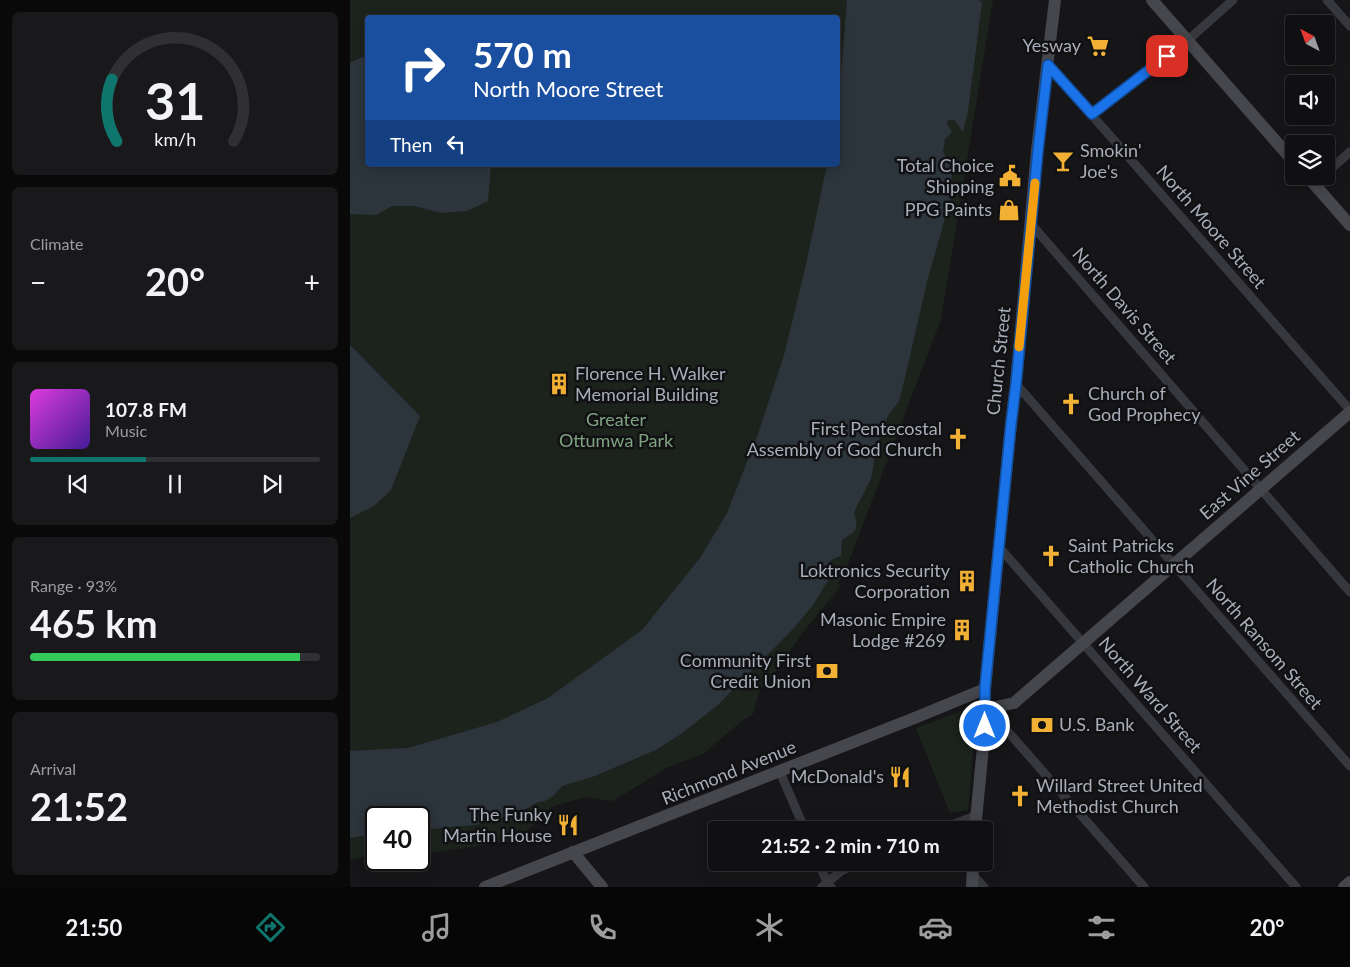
<!DOCTYPE html>
<html lang="en">
<head>
<meta charset="utf-8">
<style>
  :root { --surface:#101012; --page:#19191b; --text:#f1f3f6; --muted:#9c9d9f; --line:#303032; --accent:#0f766e }
  body { margin:0; font-family:Lato,sans-serif; background:var(--page); color:var(--text); height:100vh; display:flex; flex-direction:column; font-size:19px; white-space:nowrap }
  * { box-sizing:border-box; margin:0 }
  p { font-size:16px; color:var(--muted) }
  .icon { flex:none; width:28px; height:28px; fill:none; stroke:currentColor; stroke-width:2; stroke-linecap:round; stroke-linejoin:round }
  .map { position:relative; flex:1; overflow:hidden }
  .drawer { display:flex; flex-direction:column; gap:12px; padding:12px; background:#09090a; width:350px }
  .drawer>* { flex:none }
  .guide { position:absolute; left:15px; top:15px; width:475px; height:152px; border-radius:5px; box-shadow:0 2px 12px #0003,0 0 0 1px var(--line); background:#1a4fa0; color:#fff; overflow:hidden }
  .needle { width:32px; rotate:319deg }
  .controls { position:absolute; left:935px; top:15px; display:grid; gap:10px }
  .controls a { display:grid; place-items:center; width:50px; height:50px; border-radius:5px; background:var(--surface); box-shadow:0 2px 12px #0003,0 0 0 1px var(--line); font-size:25px }
  .speed { position:absolute; left:15px; top:806px; display:flex; gap:10px; font-size:25px; font-weight:700; text-align:center }
  .speed>* { display:grid; place-content:center; width:65px; height:65px; border-radius:50%; background:var(--surface); box-shadow:0 2px 12px #0003,0 0 0 1px var(--line); line-height:1 }
  .speed .limit { border:2px solid #111; border-radius:8px; background:#fff; color:#111 }
  .pin { position:absolute; display:grid; place-items:center; width:42px; height:42px; color:#fff; margin:-21px; border-radius:10px; box-shadow:0 2px 8px #0006 }
  .me { position:absolute; width:55px; margin:-28px; rotate:0deg; stroke-linejoin:round; filter:drop-shadow(0 0 4px #0008) }
  .turn { display:flex; align-items:center; gap:18px; height:105px; padding:0 25px; font-size:22px }
  .turn .icon { width:65px; height:65px; stroke-width:2.5 }
  .turn b { display:block; font-size:35px; line-height:42px }
  .then { display:flex; align-items:center; height:48px; padding:0 25px; background:#0003; gap:10px; font-size:19px }
  .big { font-size:38px; font-weight:700; line-height:1.1 }
  .drawer .widget { flex:1; display:flex; flex-direction:column; justify-content:center; gap:8px; min-width:0; padding:0 18px; border-radius:8px; background:var(--page) }
  .drawer .dial { align-items:center; gap:0 }
  .dial svg { height:130px; overflow:visible; fill:none; stroke:var(--line); stroke-width:7; stroke-linecap:round; text-anchor:middle }
  .dial text { fill:var(--text); stroke:none }
  .song { display:flex; align-items:center; gap:15px }
  .cover { width:60px; height:60px; border-radius:8px; background:linear-gradient(135deg,hsl(300 70% 55%),hsl(260 70% 35%)) }
  .played { height:5px; border-radius:2px; background:linear-gradient(90deg,var(--accent) 40%,var(--line) 40%) }
  .keys { display:flex; justify-content:space-around; direction:ltr }
  .heat { display:flex; justify-content:space-between; align-items:center; font-size:28px; direction:ltr }
  .charge { height:8px; border-radius:4px; background:linear-gradient(90deg,#34c759 93%,var(--line) 0) }
  .trip { position:absolute; left:358px; top:821px; width:285px; height:50px; border-radius:5px; background:var(--surface); box-shadow:0 2px 12px #0003,0 0 0 1px var(--line); font-weight:700; line-height:50px; text-align:center }
  .tabs { display:flex; height:80px; justify-content:space-around; align-items:center; background:#060607; color:var(--muted) }
  .tabs .icon { width:35px; height:35px }
  .tabs .active { color:var(--accent) }
  .tabs b { font-size:22px; color:var(--text) }
  main { display:flex; flex:1; min-height:0 }
  .map>svg:first-child { display:block }
  .green { fill:#1c231d; fill-rule:evenodd }
  .water { fill:#2c353c }
  .lines { fill:none; stroke-linecap:round; stroke-linejoin:round }
  .street { stroke:#37383d; stroke-width:9 }
  .secondary { stroke:#45474d; stroke-width:12 }
  .route-casing { stroke:#114b97; stroke-width:12 }
  .route { stroke:#1a73e8; stroke-width:9 }
  .slow { stroke:#f59e0b; stroke-width:9 }
  .labels { text-anchor:middle; stroke-width:5; stroke-linejoin:round; paint-order:stroke }
  .poi-label { font-size:18px; fill:#a8adb8; stroke:#111113; text-anchor:end }
  .street-label { font-size:18px; fill:#a8adb8; stroke:#111113 }
  .park-label { font-size:18px; fill:#7fa381; stroke:#111113 }
</style>
</head>
<body>
<main>
<section class="drawer">
<div class="widget dial"><svg viewBox="0 0 100 80">
<path d="M14 69A42 42 0 1 1 86 69"/>
<path d="M14 69A42 42 0 0 1 11 31" stroke="#0f766e"/>
<text x="50" y="56" font-size="32" font-weight="700">31</text>
<text x="50" y="72" font-size="11">km/h</text>
</svg></div>
<div class="widget"><p>Climate</p>
<div class="heat"><a>−</a><b class="big">20°</b><a>+</a></div>
</div>
<div class="widget">
<div class="song"><i class="cover"></i><div><b>107.8 FM</b><p>Music</p></div></div>
<div class="played"></div>
<div class="keys"><svg class="icon" aria-label="previous" viewBox="0 0 24 24"><path d="M18 5L8 12l10 7zM5 5v14"/></svg><svg class="icon" aria-label="pause" viewBox="0 0 24 24"><path d="M8 5v14M16 5v14"/></svg><svg class="icon" aria-label="next" viewBox="0 0 24 24"><path d="M6 5l10 7-10 7zM19 5v14"/></svg></div>
</div>
<div class="widget"><p>Range · 93%</p><b class="big">465 km</b><div class="charge"></div></div>
<div class="widget"><p>Arrival</p><b class="big">21:52</b></div>
</section>
<div class="map">
<svg width="1000" height="887" viewBox="0 0 1000 887">
  <rect width="100%" height="100%" fill="#161618"/>
  <g class="green">
    <path d="M0,0H643L591,319L493,577L487,583L491,586L451,635L427,670L410,689L403,714L393,720L353,754L316,768L263,801L234,797L202,807L167,840L69,855V818H26V854L0,860ZM18,18H488V165H18ZM342,726L306,750L245,776Z"/>
    <polygon points="617,709 624,712 626,717 618,810 600,813 566,728"/>
  </g>
  <g class="water">
    <path d="M497,0H629L632,2L618,111L613,132L604,120H598L597,124L602,132L595,139L593,151L602,171L601,197L577,282L553,386L549,401L538,416L527,445L521,479L504,512C509,530 507,530 492,540L491,556L483,559L478,563L479,579L463,605L443,629L369,704L331,734L306,750L245,776L212,786L203,796L195,801L188,802L171,812L125,825L69,830V818H26V834L0,838V751L58,748L147,722L198,698L292,630L350,558L377,513L408,434L434,355L455,269L477,165H488V114Z"/>
    <polygon points="17,55 18,165 141,165 138,201 117,211 91,213 65,206 42,206 26,215 0,214 0,63"/>
    <polygon points="0,345 70,416 41,490 24,506 0,518"/>
  </g>
  <g class="lines">
    <g class="street">
      <polyline points="977,0 1000,26"/>
      <polyline points="698,65 1000,410"/>
      <polyline points="741,114 837,41 883,0"/>
      <polyline points="976,173 1000,152"/>
      <polyline points="681,224 1000,592"/>
      <polyline points="666,384 1000,766"/>
      <polyline points="649,547 946,887"/>
      <polyline points="646,718 794,887"/>
      <polyline points="430,772 455,830"/>
      <polyline points="589,830 625,816"/>
      <polyline points="468,862 477,882 481,887"/>
      <polyline points="623,875 634,887"/>
      <polyline points="472,887 491,871 509,862"/>
    </g>
    <g class="secondary">
      <polyline points="802,0 944,162"/>
      <polyline points="957,176 1000,225"/>
      <polyline points="636,709 664,703 1000,412"/>
      <polyline points="625,830 635,726 635,689 661,424 666,384 687,150 705,0"/>
      <polyline points="223,852 252,887"/>
      <polyline points="135,887 567,717 635,689"/>
      <polyline points="622,887 623,862"/>
      <polyline points="994,887 1000,882"/>
    </g>
  </g>
  <g class="lines">
    <g class="route-casing">
      <polyline id="route" points="635,726 635,688 661,424 666,384 688,150 698,65 742,114 817,56"/>
    </g>
    <use href="#route" class="route"/>
    <polyline class="slow" points="669,347 685,183"/>
  </g>
  <defs>
    <g id="supermarket-bare" transform="scale(1.725)"><path d="M-6-5.5h2.5l.6 2H6L4.5 2H-2.5L-4.4-4H-6ZM-1.5 3.2a1.3 1.3 0 1 0 .1 0ZM3 3.2a1.3 1.3 0 1 0 .1 0Z" fill="#f2b134" stroke="#111113" stroke-width="2.5" paint-order="stroke"/></g>
    <g id="bar-bare" transform="scale(1.725)"><path d="M-6-5H6L.8 .8V4.5H3.5V6h-7V4.5H-.8V.8Z" fill="#f2b134" stroke="#111113" stroke-width="2.5" paint-order="stroke"/></g>
    <g id="civic-bare" transform="scale(1.725)"><path d="M-.6-6.5H3V-4.5H.6V-3L4-1V1h2V6H-6V1h2V-1L-.6-3ZM-1.2 2.5V6h2.4V2.5Z" fill="#f2b134" stroke="#111113" stroke-width="2.5" paint-order="stroke"/></g>
    <g id="shop-bare" transform="scale(1.725)"><path d="M-5-2.5h2.3a2.7 3.5 0 0 1 5.4 0H5L5.5 6h-11ZM-1.5-2.5h3a1.5 2.3 0 0 0-3 0Z" fill="#f2b134" stroke="#111113" stroke-width="2.5" paint-order="stroke"/></g>
    <g id="building-bare" transform="scale(1.725)"><path d="M-4-6H4V6H1V3H-1V6H-4ZM-2.5-4.3h1.7v1.8h-1.7ZM.8-4.3h1.7v1.8H.8ZM-2.5-1h1.7V.8h-1.7ZM.8-1h1.7V.8H.8Z" fill="#f2b134" stroke="#111113" stroke-width="2.5" paint-order="stroke"/></g>
    <g id="church-bare" transform="scale(1.725)"><path d="M-1.2-6h2.4v3.5h3.3v2.4h-3.3V6h-2.4V-.1h-3.3v-2.4h3.3Z" fill="#f2b134" stroke="#111113" stroke-width="2.5" paint-order="stroke"/></g>
    <g id="bank-bare" transform="scale(1.725)"><path d="M-6-4H6V4H-6ZM0-2.3a2.3 2.3 0 1 0 0 4.6a2.3 2.3 0 1 0 0-4.6Z" fill="#f2b134" stroke="#111113" stroke-width="2.5" paint-order="stroke"/></g>
    <g id="restaurant-bare" transform="scale(1.725)"><path d="M-5-6h1v4h1v-4h1v4h1v-4h1v5L-1.5 .5V6h-2V.5L-5-1ZM5-6V6H3V1.5H1.5Q1.5-4 5-6Z" fill="#f2b134" stroke="#111113" stroke-width="2.5" paint-order="stroke"/></g>
  </defs>
  <g fill-rule="evenodd">
    <use href="#supermarket-bare" x="748" y="46"/>
    <use href="#bar-bare" x="713" y="161"/>
    <use href="#civic-bare" x="660" y="176"/>
    <use href="#shop-bare" x="659" y="210"/>
    <use href="#building-bare" x="209" y="384"/>
    <use href="#church-bare" x="721" y="404"/>
    <use href="#church-bare" x="608" y="439"/>
    <use href="#church-bare" x="701" y="556"/>
    <use href="#building-bare" x="617" y="581"/>
    <use href="#building-bare" x="612" y="630"/>
    <use href="#bank-bare" x="477" y="671"/>
    <use href="#bank-bare" x="692" y="725"/>
    <use href="#restaurant-bare" x="550" y="777"/>
    <use href="#church-bare" x="670" y="796"/>
    <use href="#restaurant-bare" x="218" y="825"/>
  </g>
  <g class="labels">
    <g class="poi-label">
      <text x="731" y="52">Yesway</text>
      <text x="730" y="157" text-anchor="start">Smokin'<tspan x="730" dy="21">Joe's</tspan></text>
      <text x="644" y="172">Total Choice<tspan x="644" dy="21">Shipping</tspan></text>
      <text x="642" y="216">PPG Paints</text>
      <text x="225" y="380" text-anchor="start">Florence H. Walker<tspan x="225" dy="21">Memorial Building</tspan></text>
      <text x="738" y="400" text-anchor="start">Church of<tspan x="738" dy="21">God Prophecy</tspan></text>
      <text x="592" y="435">First Pentecostal<tspan x="592" dy="21">Assembly of God Church</tspan></text>
      <text x="718" y="552" text-anchor="start">Saint Patricks<tspan x="718" dy="21">Catholic Church</tspan></text>
      <text x="600" y="577">Loktronics Security<tspan x="600" dy="21">Corporation</tspan></text>
      <text x="596" y="626">Masonic Empire<tspan x="596" dy="21">Lodge #269</tspan></text>
      <text x="461" y="667">Community First<tspan x="461" dy="21">Credit Union</tspan></text>
      <text x="709" y="731" text-anchor="start">U.S. Bank</text>
      <text x="534" y="783">McDonald's</text>
      <text x="686" y="792" text-anchor="start">Willard Street United<tspan x="686" dy="21">Methodist Church</tspan></text>
      <text x="202" y="821">The Funky<tspan x="202" dy="21">Martin House</tspan></text>
    </g>
    <g class="street-label">
      <text transform="translate(861 227) rotate(49)" y="6">North Moore Street</text>
      <text transform="translate(774 306) rotate(49)" y="6">North Davis Street</text>
      <text transform="translate(649 361) rotate(-84)" y="6">Church Street</text>
      <text transform="translate(900 475) rotate(-41)" y="6">East Vine Street</text>
      <text transform="translate(914 644) rotate(49)" y="6">North Ransom Street</text>
      <text transform="translate(800 695) rotate(49)" y="6">North Ward Street</text>
      <text transform="translate(379 773) rotate(-22)" y="6">Richmond Avenue</text>
    </g>
    <g class="park-label">
      <text x="266" y="426">Greater<tspan x="266" dy="21">Ottumwa Park</tspan></text>
    </g>
  </g>
</svg>
<div class="controls">
<a><svg class="needle" viewBox="-14 -14 28 28"><path d="M0-13l5 13h-10z" fill="#e53935"/><path d="M0 13l5-13h-10z" fill="#9c9d9f"/></svg></a>
<a><svg class="icon" aria-label="sound" viewBox="0 0 24 24"><path d="M4 9h4l5-4v14l-5-4H4zM17 9q2 3 0 6"/></svg></a>
<a><svg class="icon" aria-label="layers" viewBox="0 0 24 24"><path d="M12 4l9 5-9 5-9-5zM3 14l9 5 9-5"/></svg></a>
</div>
<div class="speed"><div class="limit">40</div></div>
<div class="pin" style="left:817px;top:56px;background:#d93025"><svg class="icon" aria-label="arrive" viewBox="0 0 24 24"><path d="M6 21V4h12l-3 4 3 4H6"/></svg></div>
<svg class="me" style="left:635px;top:726px" viewBox="-20 -20 40 40"><circle r="17" fill="#1a73e8" stroke="#fff" stroke-width="3"/><path d="M0-11L8 9 0 5-8 9z" fill="#fff"/></svg>
<div class="trip">21:52 · 2 min · 710 m</div>
<div class="guide">
<div class="turn"><svg class="icon" aria-label="right" viewBox="0 0 24 24"><path d="M7 20v-9h11M14 6l5 5-5 5"/></svg><div><b>570 m</b>North Moore Street</div></div>
<div class="then">Then<svg class="icon" aria-label="left" viewBox="0 0 24 24"><path d="M17 20v-9H6M10 6l-5 5 5 5"/></svg></div>
</div>
</div>
</main>
<nav class="tabs">
<b>21:50</b>
<svg class="icon active" aria-label="directions" viewBox="0 0 24 24"><path d="M12 3l9 9-9 9-9-9zM9 14v-3h6M13 9l2 2-2 2"/></svg>
<svg class="icon" aria-label="music" viewBox="0 0 24 24"><path d="M9 18V5l10-2v13"/><circle cx="6" cy="18" r="3"/><circle cx="16" cy="16" r="3"/></svg>
<svg class="icon" aria-label="phone" viewBox="0 0 24 24"><path d="M5 4h4l2 5-3 2q2 4 5 5l2-3 5 2v4C11 20 4 13 5 4z"/></svg>
<svg class="icon" aria-label="climate" viewBox="0 0 24 24"><path d="M12 3v18M4 7l16 10M4 17L20 7"/></svg>
<svg class="icon" aria-label="car" viewBox="0 0 24 24"><path d="M5 17H2v-5l4-1 3-4h7l3 4 3 1v5h-3M9 17h6M6 11h13"/><circle cx="7" cy="17" r="2"/><circle cx="17" cy="17" r="2"/></svg>
<svg class="icon" aria-label="filters" viewBox="0 0 24 24"><path d="M4 7h16M4 17h16"/><circle cx="9" cy="7" r="2"/><circle cx="15" cy="17" r="2"/></svg>
<b>20°</b>
</nav>
</body>
</html>
